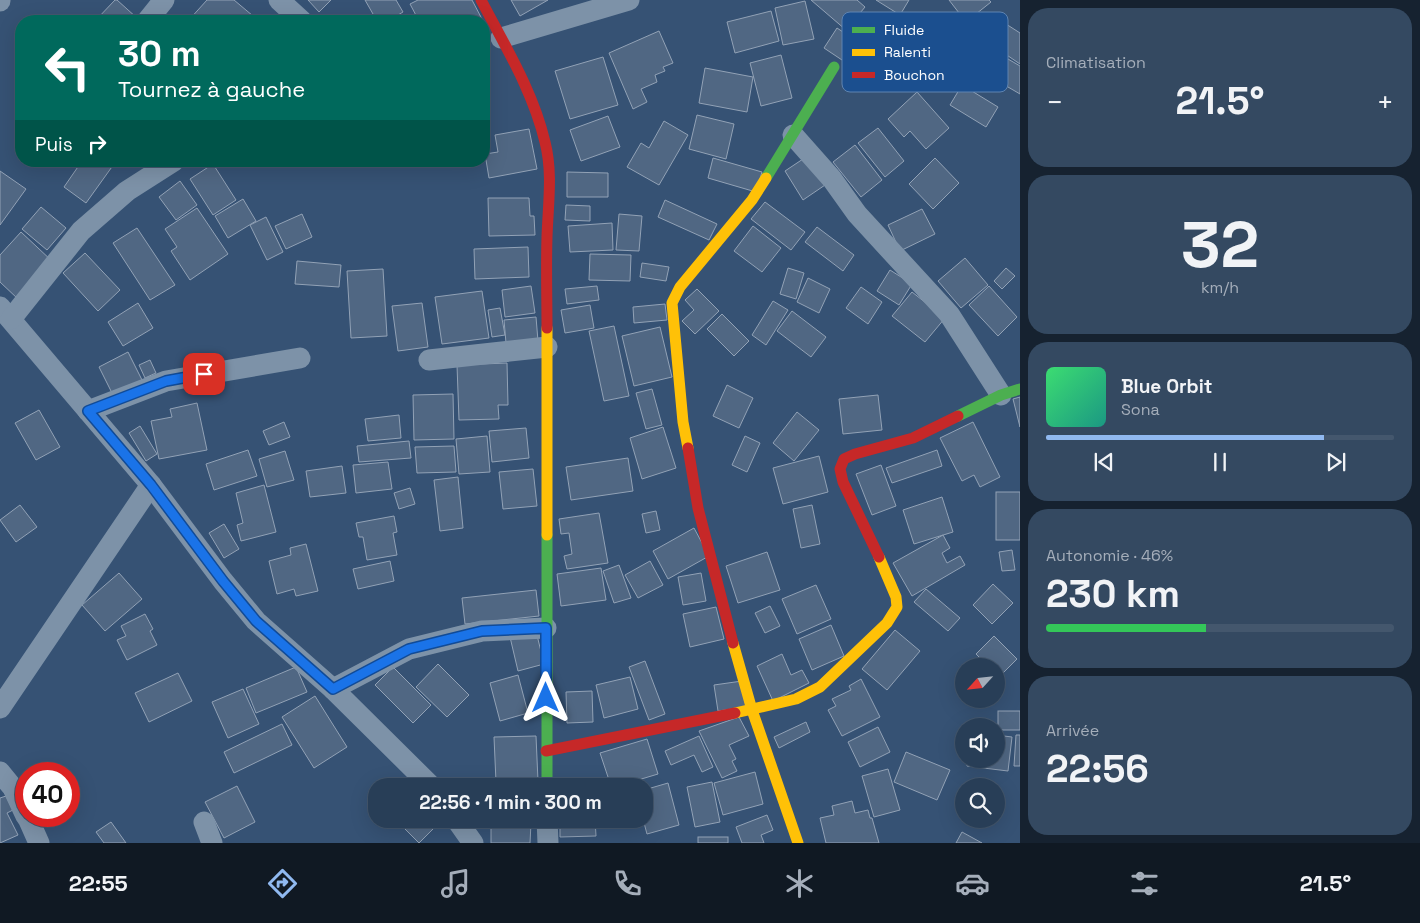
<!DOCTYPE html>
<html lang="fr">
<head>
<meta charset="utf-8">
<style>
  :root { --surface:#283e57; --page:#344961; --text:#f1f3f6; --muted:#a5aeba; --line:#44576d; --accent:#90b9f0 }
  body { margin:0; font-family:"Space Grotesk",sans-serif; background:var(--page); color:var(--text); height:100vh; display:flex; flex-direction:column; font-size:19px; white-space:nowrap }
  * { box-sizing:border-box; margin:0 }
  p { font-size:16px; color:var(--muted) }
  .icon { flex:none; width:28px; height:28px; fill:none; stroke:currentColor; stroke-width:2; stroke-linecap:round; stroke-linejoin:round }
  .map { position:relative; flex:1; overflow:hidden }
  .sheet { display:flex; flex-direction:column; gap:8px; padding:8px; background:#162230; width:400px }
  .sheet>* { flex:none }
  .hud { position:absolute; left:15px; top:15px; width:475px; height:152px; border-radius:20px; box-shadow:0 5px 20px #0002,0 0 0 1px var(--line); background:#00695c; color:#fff; overflow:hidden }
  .needle { width:32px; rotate:243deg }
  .buttons { position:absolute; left:955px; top:658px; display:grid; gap:10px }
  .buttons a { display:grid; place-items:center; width:50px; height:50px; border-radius:50%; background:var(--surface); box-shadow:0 5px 20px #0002,0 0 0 1px var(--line); font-size:25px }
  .speed { position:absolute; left:15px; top:762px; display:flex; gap:10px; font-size:25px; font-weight:700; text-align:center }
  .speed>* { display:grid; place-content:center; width:65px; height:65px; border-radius:50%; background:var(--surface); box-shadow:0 5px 20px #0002,0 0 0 1px var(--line); line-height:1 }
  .speed .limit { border:8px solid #d22; background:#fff; color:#111 }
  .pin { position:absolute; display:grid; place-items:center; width:42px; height:42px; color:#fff; margin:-21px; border-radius:10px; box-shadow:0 2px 8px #0006 }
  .me { position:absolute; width:55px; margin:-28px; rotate:0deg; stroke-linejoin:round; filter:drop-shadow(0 0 4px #0008) }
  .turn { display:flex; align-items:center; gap:18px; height:105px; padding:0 20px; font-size:22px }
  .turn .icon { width:65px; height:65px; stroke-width:2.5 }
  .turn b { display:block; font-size:35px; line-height:42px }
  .then { display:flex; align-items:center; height:48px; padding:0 20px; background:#0003; gap:10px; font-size:19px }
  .big { font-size:38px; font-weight:600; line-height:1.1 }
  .sheet .card { flex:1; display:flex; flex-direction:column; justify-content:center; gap:8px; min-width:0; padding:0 18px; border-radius:20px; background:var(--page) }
  .sheet .dial { align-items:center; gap:0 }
  .dial b { font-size:65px; line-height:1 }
  .song { display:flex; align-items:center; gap:15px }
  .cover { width:60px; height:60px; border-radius:8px; background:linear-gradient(135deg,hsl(140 70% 55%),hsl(170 70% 35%)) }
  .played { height:5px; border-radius:2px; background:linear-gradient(90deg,var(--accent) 80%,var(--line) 80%) }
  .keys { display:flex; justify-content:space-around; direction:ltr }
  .heat { display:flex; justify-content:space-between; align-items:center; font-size:28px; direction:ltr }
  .charge { height:8px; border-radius:4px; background:linear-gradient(90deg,#34c759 46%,var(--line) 0) }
  .trip { position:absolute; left:368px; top:778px; width:285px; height:50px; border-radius:20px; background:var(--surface); box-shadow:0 5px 20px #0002,0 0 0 1px var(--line); font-weight:600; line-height:50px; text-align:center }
  .menu { display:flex; height:80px; justify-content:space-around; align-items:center; background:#101923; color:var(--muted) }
  .menu .icon { width:35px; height:35px }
  .menu .on { color:var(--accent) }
  .menu b { font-size:22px; color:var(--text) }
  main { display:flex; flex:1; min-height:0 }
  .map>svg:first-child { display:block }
  .building { fill:#506783; stroke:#92a2b6 }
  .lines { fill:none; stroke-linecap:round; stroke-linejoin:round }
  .street { stroke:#7d92a8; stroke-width:21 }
  .fast { stroke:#4caf50; stroke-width:11 }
  .slow { stroke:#ffc107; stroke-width:11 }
  .jam { stroke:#c62828; stroke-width:11 }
  .route-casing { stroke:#114b97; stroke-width:12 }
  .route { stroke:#1a73e8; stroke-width:9 }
  .key { fill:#1b4f8f; stroke:#5f84b1; stroke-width:1 }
  .key-label { font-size:14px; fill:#fff }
</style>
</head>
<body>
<main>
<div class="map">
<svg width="1020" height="843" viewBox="0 0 1020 843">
  <rect width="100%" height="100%" fill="#365274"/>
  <g class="building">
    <polygon points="115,0 117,0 137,18 134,21 95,21"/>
    <polygon points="207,0 234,0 259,21 188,21"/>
    <polygon points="308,0 331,0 319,12"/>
    <polygon points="365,0 396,0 403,12 388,21 377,21"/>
    <polygon points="418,0 472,0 483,21 419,21 410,4"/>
    <polygon points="511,0 548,0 520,16"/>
    <polygon points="811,0 857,0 865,7 846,30"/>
    <polygon points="876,0 909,0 900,15"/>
    <polygon points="949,0 989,0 991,2 966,22"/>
    <polygon points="805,1 814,39 783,45 775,8"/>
    <polygon points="771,11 779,41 735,53 727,22"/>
    <polygon points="1006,24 1020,33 1020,64 992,45"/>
    <polygon points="837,28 870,50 857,70 824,48"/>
    <polygon points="659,31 673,63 663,67 665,71 655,75 657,82 641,89 647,102 633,109 609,53"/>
    <polygon points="996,52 1020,66 1020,94 984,73"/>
    <polygon points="781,55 792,98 761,106 750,63"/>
    <polygon points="603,57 618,105 570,119 555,71"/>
    <polygon points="705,68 753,77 747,112 699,103"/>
    <polygon points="962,85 998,107 986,127 950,105"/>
    <polygon points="917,92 949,128 926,149 910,131 904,137 888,119"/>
    <polygon points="697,115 734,124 726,159 689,149"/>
    <polygon points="608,116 620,147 581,161 570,130"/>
    <polygon points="664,121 688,135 659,185 627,167 641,143 649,148"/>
    <polygon points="878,128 904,161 885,177 858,143"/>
    <polygon points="529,129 537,169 489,178 485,154 498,152 495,135"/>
    <polygon points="855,145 882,180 861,197 833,162"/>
    <polygon points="809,155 828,183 803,200 785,171"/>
    <polygon points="713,158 762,172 756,192 708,178"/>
    <polygon points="935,158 959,183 933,209 909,184"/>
    <polygon points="82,161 110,161 114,164 86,203 64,187"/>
    <polygon points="213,164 236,200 213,215 190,179"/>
    <polygon points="0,171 26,189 0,225"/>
    <polygon points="567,172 608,173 608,197 567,197"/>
    <polygon points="180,181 197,205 176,220 159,197"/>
    <polygon points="488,198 529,198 530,216 534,216 535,235 489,236"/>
    <polygon points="243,199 256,221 228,238 215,216"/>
    <polygon points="665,200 717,224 709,240 658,217"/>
    <polygon points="765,202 805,232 791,250 751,219"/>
    <polygon points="566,205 590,206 590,221 565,220"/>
    <polygon points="41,207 66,228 47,250 22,229"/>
    <polygon points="197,208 228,254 190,280 171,251 177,247 165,229"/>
    <polygon points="922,209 935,234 900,251 888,225"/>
    <polygon points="302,214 312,237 286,249 275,226"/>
    <polygon points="619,214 642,216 639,251 616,250"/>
    <polygon points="266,217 283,252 267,260 250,225"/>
    <polygon points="612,223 613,250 570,252 568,226"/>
    <polygon points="753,226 781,248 762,272 734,251"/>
    <polygon points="817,227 854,255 843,271 805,242"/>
    <polygon points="137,228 175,285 150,300 113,243"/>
    <polygon points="21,232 53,262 18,299 0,282 0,255"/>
    <polygon points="528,247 529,277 475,279 474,249"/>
    <polygon points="85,253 120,290 98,311 63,273"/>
    <polygon points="590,254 631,255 630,281 589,280"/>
    <polygon points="965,258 988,285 961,308 938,281"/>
    <polygon points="297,261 341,265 339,287 295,284"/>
    <polygon points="642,263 669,267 666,281 640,277"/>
    <polygon points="788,268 804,273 796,299 780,294"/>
    <polygon points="1006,268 1015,276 1002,289 994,281"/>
    <polygon points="383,269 387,336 351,338 347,271"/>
    <polygon points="890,270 912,284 899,305 877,291"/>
    <polygon points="808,278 830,289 819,313 797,302"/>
    <polygon points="531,286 535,313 505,317 502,290"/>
    <polygon points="597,286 599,300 567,304 565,289"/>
    <polygon points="989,286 1017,317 998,336 969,305"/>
    <polygon points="861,287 882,302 868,324 846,308"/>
    <polygon points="697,289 719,311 695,334 682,321 694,310 685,300"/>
    <polygon points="482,291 489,338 442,344 435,297"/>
    <polygon points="912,292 945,318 925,342 892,316"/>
    <polygon points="773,301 788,310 766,345 752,335"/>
    <polygon points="138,303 153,328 123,346 108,322"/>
    <polygon points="422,303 428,347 398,351 392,306"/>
    <polygon points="665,304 667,320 634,323 633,307"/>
    <polygon points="590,305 594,328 565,333 561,310"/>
    <polygon points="500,308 505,335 492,337 488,310"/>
    <polygon points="792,311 826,337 811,357 777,331"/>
    <polygon points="722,314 749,341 734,356 707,329"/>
    <polygon points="536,317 538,341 506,343 504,320"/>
    <polygon points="614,326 629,396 604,401 589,331"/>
    <polygon points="660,327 672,377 634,386 622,336"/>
    <polygon points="128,352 142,380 113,395 99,367"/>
    <polygon points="150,360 156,373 145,378 139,365"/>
    <polygon points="507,363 508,405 498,405 499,419 459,420 457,365"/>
    <polygon points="727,385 753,398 739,428 713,416"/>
    <polygon points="652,389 662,425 646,429 636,393"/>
    <polygon points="453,394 454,439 414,440 413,395"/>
    <polygon points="878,395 882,430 843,434 839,399"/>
    <polygon points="1020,397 1020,427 1013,399"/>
    <polygon points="197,403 207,450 159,459 151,421 172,417 170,409"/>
    <polygon points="39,410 60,447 36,460 15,423"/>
    <polygon points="797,412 819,430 794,461 773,443"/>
    <polygon points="399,415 401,438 368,441 365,419"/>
    <polygon points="284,422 290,437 269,445 263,431"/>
    <polygon points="973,422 1000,477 980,487 974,475 962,481 940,438"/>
    <polygon points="140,426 157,454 146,461 129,433"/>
    <polygon points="663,427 676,468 642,479 630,438"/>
    <polygon points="526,428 529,458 492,462 489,431"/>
    <polygon points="487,436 490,472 459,474 456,439"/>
    <polygon points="745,436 760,443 747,472 732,465"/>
    <polygon points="409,441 411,458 359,462 357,446"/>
    <polygon points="454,446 456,472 417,473 415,447"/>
    <polygon points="248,450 257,476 214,490 206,464"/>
    <polygon points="937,450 942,466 892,483 886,468"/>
    <polygon points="285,451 294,480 267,487 259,459"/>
    <polygon points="819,456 828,492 783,504 773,468"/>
    <polygon points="628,458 633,491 571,500 566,467"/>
    <polygon points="388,462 392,489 356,493 353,465"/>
    <polygon points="881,465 896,506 872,515 856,474"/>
    <polygon points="342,466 346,493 310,497 306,471"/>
    <polygon points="533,469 537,506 503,509 499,472"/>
    <polygon points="458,477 463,528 440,531 434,480"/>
    <polygon points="264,485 276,532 241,541 237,525 243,523 236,493"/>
    <polygon points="410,488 415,504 399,509 394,493"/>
    <rect x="996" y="492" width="24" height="48"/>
    <polygon points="942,497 953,532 914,544 903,510"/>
    <polygon points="20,505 37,527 16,542 0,520"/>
    <polygon points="812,505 820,544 801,548 793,509"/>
    <polygon points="656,511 660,530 646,533 642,514"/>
    <polygon points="599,513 608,563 567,569 564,556 572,554 569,533 561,534 559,519"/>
    <polygon points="394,516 397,532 393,533 397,555 367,560 363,537 359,537 356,523"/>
    <polygon points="224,524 239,549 224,558 209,533"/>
    <polygon points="694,528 709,556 668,579 653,551"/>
    <polygon points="943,535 950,548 942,553 947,563 960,556 965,565 912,596 893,563"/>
    <polygon points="306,544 318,591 296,596 294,589 277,594 269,561 291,555 290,548"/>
    <polygon points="1012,550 1015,570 1002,571 999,552"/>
    <polygon points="767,552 780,590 738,603 726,566"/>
    <polygon points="390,561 394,581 358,589 353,569"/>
    <polygon points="650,561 663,585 638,598 625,575"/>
    <polygon points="619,565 631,598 614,603 603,571"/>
    <polygon points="601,568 606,600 561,606 557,574"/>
    <polygon points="119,573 142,599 105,631 82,605"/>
    <polygon points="701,573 706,601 683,605 678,577"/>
    <polygon points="993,584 1013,603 992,624 973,605"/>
    <polygon points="816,585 831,619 797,634 782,599"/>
    <polygon points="926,589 960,618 948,631 914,602"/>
    <polygon points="536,590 539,616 465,624 462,598"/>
    <polygon points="770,606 780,626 765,633 755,613"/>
    <polygon points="716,607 724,639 690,647 683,614"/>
    <polygon points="145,614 153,629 150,631 157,645 127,660 117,640 126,636 121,626"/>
    <polygon points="831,625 844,656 812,670 799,639"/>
    <polygon points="895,630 920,651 887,690 862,669"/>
    <polygon points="536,631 544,664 518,671 510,637"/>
    <polygon points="994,636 1017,659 999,677 996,674 996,666 988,666 976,654"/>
    <polygon points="782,654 791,675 802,670 809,683 773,701 757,666"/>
    <polygon points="645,661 665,714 649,720 629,667"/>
    <polygon points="438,664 469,695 447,717 416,687"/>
    <polygon points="296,667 307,692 256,713 246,688"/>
    <polygon points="393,667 431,705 413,723 375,685"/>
    <polygon points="178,673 192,701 149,722 135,693"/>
    <polygon points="518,675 528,713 500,721 490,683"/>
    <polygon points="630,677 638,709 604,718 596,685"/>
    <polygon points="861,679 880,717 842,736 828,710 836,706 832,699 851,690 849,686"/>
    <polygon points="742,681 746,707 718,711 714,685"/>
    <polygon points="243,689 259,724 228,738 212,702"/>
    <polygon points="592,691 593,722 567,723 566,692"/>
    <polygon points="315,696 347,747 314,768 282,717"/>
    <rect x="998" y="711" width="22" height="19"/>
    <polygon points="739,717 749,736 729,745 736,759 732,761 737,771 722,778 699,731"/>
    <polygon points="806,722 810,732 779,748 774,737"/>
    <polygon points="282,724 292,745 234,773 224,752"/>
    <polygon points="878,727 890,752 860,767 848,742"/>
    <polygon points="996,735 1012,737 1008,771 967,766 967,759 996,759"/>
    <polygon points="1016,735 1020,735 1020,766 1014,766"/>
    <polygon points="536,736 538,781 496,782 494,737"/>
    <polygon points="699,736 713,767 702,772 694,755 671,765 665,751"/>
    <polygon points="647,739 658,774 618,786 611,786 600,753"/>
    <polygon points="906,752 950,770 937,800 894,782"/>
    <polygon points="888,769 900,810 874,817 862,776"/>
    <polygon points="755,772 763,804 723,815 714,783"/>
    <polygon points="712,782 720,822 695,827 687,787"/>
    <polygon points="668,783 679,825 647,834 643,819 644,790"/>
    <polygon points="237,786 255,822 224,838 205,802"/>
    <polygon points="6,796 13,810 7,813 18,835 0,843 0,798"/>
    <polygon points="852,801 855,813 868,810 870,818 872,818 879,843 826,843 820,818 834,815 832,806"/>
    <polygon points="767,815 773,830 761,835 764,843 742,843 736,827"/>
    <polygon points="401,819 443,819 419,843 398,822"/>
    <polygon points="560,819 595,819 596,836 560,837"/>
    <polygon points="111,822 126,843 104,843 96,832"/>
    <polygon points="491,822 531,823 530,843 491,843"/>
    <polygon points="962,832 982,843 956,843"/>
    <rect x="698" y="837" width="30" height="6"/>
  </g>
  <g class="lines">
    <g class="street">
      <polyline points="279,0 302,21"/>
      <polyline points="0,1 0,0"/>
      <polyline points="147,21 164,0"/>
      <polyline points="501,38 629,0"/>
      <polyline points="793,135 832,179 857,214 949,314 1001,395"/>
      <polyline points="0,307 151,485 223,581 256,621 333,689 431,786"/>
      <polyline points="11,319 81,231 127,191 174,161"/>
      <polyline points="429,360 547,347"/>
      <polyline points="88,411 166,381 300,358"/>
      <polyline points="333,689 409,649 482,631 546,628"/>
      <polyline points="0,708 151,485"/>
      <polyline points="0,772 13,788 26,816"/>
      <polyline points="27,816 39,843"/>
      <polyline points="456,819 473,843"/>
      <polyline points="547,819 548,843"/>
      <polyline points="204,822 212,843"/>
    </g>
    <g class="fast">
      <polyline points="766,178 834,67"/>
      <polyline points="958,416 1001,395 1020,389"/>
      <polyline points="547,535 547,786"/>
    </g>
    <g class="slow">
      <polyline points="547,328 547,535"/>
      <polyline points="688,448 683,422 672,303 680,287 752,200 766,178"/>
      <polyline points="733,643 752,710 798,843"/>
      <polyline points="735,713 796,699 820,687 887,623 897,607 896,597 879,557"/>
    </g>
    <g class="jam">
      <path d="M481,0C505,46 533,91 545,142C553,173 548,205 547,237C546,267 547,298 547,328"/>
      <polyline points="688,448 698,508 733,643"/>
      <polyline points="879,557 843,482 840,469 844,459 855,454 913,438 958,416"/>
      <polyline points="546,751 735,713"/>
    </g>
  </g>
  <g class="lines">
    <g class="route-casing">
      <polyline id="route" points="204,374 166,381 88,411 151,485 223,581 256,621 333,689 409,649 482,631 546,628 546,698"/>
    </g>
    <use href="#route" class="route"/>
  </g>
  <rect x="842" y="12" width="166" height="80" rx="8" class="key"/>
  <rect x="852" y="27" width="23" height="6" fill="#4caf50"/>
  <rect x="852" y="49" width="23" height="7" fill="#ffc107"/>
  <rect x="852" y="72" width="23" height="6" fill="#c62828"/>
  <g class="key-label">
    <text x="884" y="35">Fluide</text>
    <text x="884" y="57">Ralenti</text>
    <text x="884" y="80">Bouchon</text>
  </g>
</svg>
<div class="buttons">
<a><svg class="needle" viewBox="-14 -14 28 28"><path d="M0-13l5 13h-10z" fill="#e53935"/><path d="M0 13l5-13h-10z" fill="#a5aeba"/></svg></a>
<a><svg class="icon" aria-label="sound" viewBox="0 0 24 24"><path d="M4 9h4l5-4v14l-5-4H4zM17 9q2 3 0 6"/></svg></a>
<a><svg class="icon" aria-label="search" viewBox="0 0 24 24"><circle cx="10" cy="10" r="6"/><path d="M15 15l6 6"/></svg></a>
</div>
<div class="speed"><div class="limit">40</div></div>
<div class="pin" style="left:204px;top:374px;background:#d93025"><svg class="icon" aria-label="arrive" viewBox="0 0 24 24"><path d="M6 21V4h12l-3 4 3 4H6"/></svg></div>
<svg class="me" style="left:546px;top:698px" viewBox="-20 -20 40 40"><path d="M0-17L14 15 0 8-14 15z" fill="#1a73e8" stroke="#fff" stroke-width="4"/></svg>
<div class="trip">22:56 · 1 min · 300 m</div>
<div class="hud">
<div class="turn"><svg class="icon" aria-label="left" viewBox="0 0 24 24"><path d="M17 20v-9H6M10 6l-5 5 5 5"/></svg><div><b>30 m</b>Tournez à gauche</div></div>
<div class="then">Puis<svg class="icon" aria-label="right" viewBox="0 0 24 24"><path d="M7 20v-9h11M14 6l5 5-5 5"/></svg></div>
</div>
</div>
<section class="sheet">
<div class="card"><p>Climatisation</p>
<div class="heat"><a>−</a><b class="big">21.5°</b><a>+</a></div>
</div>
<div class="card dial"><b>32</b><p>km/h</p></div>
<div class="card">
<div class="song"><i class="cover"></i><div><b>Blue Orbit</b><p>Sona</p></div></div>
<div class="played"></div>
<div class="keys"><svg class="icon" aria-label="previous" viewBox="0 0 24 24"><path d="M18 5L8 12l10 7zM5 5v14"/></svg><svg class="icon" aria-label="pause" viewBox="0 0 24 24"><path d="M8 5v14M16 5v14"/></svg><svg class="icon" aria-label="next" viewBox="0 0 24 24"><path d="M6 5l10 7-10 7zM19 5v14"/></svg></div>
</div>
<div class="card"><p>Autonomie · 46%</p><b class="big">230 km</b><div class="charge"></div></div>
<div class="card"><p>Arrivée</p><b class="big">22:56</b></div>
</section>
</main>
<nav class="menu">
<b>22:55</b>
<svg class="icon on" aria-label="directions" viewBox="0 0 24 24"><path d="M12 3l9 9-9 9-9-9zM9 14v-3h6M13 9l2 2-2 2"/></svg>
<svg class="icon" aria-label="music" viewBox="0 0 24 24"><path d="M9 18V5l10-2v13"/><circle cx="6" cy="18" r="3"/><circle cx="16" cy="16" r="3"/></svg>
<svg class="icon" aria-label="phone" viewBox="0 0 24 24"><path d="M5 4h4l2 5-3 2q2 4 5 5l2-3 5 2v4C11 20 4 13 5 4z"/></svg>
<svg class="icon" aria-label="climate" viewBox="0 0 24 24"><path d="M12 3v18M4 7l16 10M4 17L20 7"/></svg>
<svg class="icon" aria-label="car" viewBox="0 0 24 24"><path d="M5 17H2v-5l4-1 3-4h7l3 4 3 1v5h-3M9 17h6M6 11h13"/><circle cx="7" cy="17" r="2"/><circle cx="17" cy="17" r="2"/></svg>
<svg class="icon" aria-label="filters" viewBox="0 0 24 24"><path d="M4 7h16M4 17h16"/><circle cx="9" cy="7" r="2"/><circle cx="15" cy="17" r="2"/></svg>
<b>21.5°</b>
</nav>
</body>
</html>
